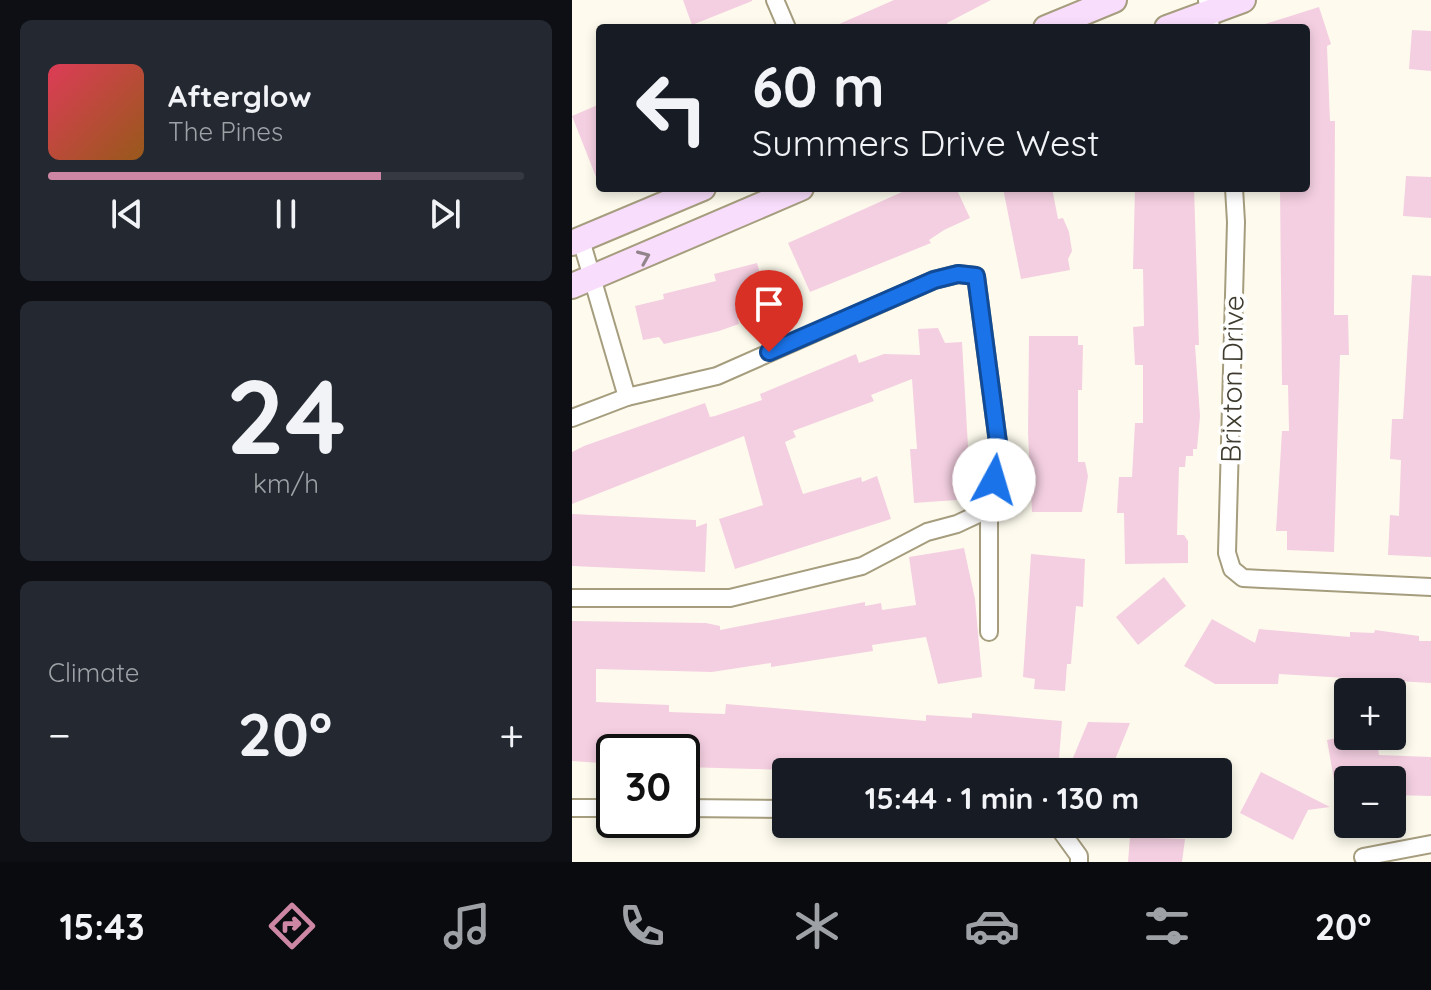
<!DOCTYPE html>
<html lang="en">
<head>
<meta charset="utf-8">
<style>
  :root { --surface:#171b24; --page:#242831; --text:#f1f3f6; --muted:#9ea1a6; --line:#363941; --accent:#cd87a5 }
  body { margin:0; font-family:Quicksand,sans-serif; background:var(--page); color:var(--text); height:100vh; display:flex; flex-direction:column; font-size:30px; white-space:nowrap }
  * { box-sizing:border-box; margin:0 }
  p { font-size:26px; color:var(--muted) }
  .icon { flex:none; width:44px; height:44px; fill:none; stroke:currentColor; stroke-width:2; stroke-linecap:round; stroke-linejoin:round }
  .map { position:relative; flex:1; overflow:hidden }
  .panel { display:flex; flex-direction:column; gap:20px; padding:20px; background:#0d0f14; width:572px }
  .panel>* { flex:none }
  .hud { position:absolute; left:24px; top:24px; width:714px; height:168px; border-radius:8px; box-shadow:0 4px 12px #0003; background:#171b24; color:var(--text); overflow:hidden }
  .tools { position:absolute; left:762px; top:678px; display:grid; gap:16px }
  .tools a { display:grid; place-items:center; width:72px; height:72px; border-radius:8px; background:var(--surface); box-shadow:0 4px 12px #0003; font-size:40px }
  .speed { position:absolute; left:24px; top:734px; display:flex; gap:16px; font-size:40px; font-weight:700; text-align:center }
  .speed>* { display:grid; place-content:center; width:104px; height:104px; border-radius:50%; background:var(--surface); box-shadow:0 4px 12px #0003; line-height:1 }
  .speed .limit { border:4px solid #111; border-radius:12px; background:#fff; color:#111 }
  .pin { position:absolute; display:grid; place-items:center; width:68px; height:68px; color:#fff; margin:-82px -34px; border-radius:50% 50% 50% 0; rotate:-45deg; box-shadow:0 0 8px #0007 }
  .pin .icon { rotate:45deg }
  .me { position:absolute; width:88px; margin:-44px; rotate:6deg; stroke-linejoin:round; filter:drop-shadow(0 0 6px #0008) }
  .turn { display:flex; align-items:center; gap:28px; height:168px; padding:0 24px; font-size:36px }
  .turn .icon { width:104px; height:104px; stroke-width:2.5 }
  .turn b { display:block; font-size:56px; line-height:68px }
  .big { font-size:60px; font-weight:700; line-height:1.1 }
  .panel .tile { flex:1; display:flex; flex-direction:column; justify-content:center; gap:12px; min-width:0; padding:0 28px; border-radius:12px; background:var(--page) }
  .panel .dial { align-items:center; gap:0 }
  .dial b { font-size:104px; line-height:1 }
  .song { display:flex; align-items:center; gap:24px }
  .cover { width:96px; height:96px; border-radius:12px; background:linear-gradient(135deg,hsl(350 70% 55%),hsl(30 70% 35%)) }
  .played { height:8px; border-radius:4px; background:linear-gradient(90deg,var(--accent) 70%,var(--line) 70%) }
  .keys { display:flex; justify-content:space-around; direction:ltr }
  .heat { display:flex; justify-content:space-between; align-items:center; font-size:44px; direction:ltr }
  .trip { position:absolute; left:200px; top:758px; width:460px; height:80px; border-radius:8px; background:var(--surface); box-shadow:0 4px 12px #0003; font-weight:700; line-height:80px; text-align:center }
  .tab-bar { display:flex; height:128px; justify-content:space-around; align-items:center; background:#090b0e; color:var(--muted) }
  .tab-bar .icon { width:56px; height:56px }
  .tab-bar .selected { color:var(--accent) }
  .tab-bar b { font-size:36px; color:var(--text) }
  main { display:flex; flex:1; min-height:0 }
  .map>svg:first-child { display:block }
  .building { fill:#f4cfe1 }
  .lines { fill:none; stroke-linecap:round; stroke-linejoin:round }
  .street-casing { stroke:#a59d7e; stroke-width:20 }
  .secondary-casing { stroke:#a59d7e; stroke-width:28 }
  .street { stroke:#fff; stroke-width:16 }
  .secondary { stroke:#f9ddfc; stroke-width:24 }
  .oneway { stroke:#92848b }
  .route-casing { stroke:#114b97; stroke-width:20 }
  .route { stroke:#1a73e8; stroke-width:14 }
  .labels { text-anchor:middle; stroke-width:8; stroke-linejoin:round; paint-order:stroke }
  .street-label { font-size:28px; fill:#3e3b2e; stroke:#fff }
</style>
</head>
<body>
<main>
<section class="panel">
<div class="tile">
<div class="song"><i class="cover"></i><div><b>Afterglow</b><p>The Pines</p></div></div>
<div class="played"></div>
<div class="keys"><svg class="icon" aria-label="previous" viewBox="0 0 24 24"><path d="M18 5L8 12l10 7zM5 5v14"/></svg><svg class="icon" aria-label="pause" viewBox="0 0 24 24"><path d="M8 5v14M16 5v14"/></svg><svg class="icon" aria-label="next" viewBox="0 0 24 24"><path d="M6 5l10 7-10 7zM19 5v14"/></svg></div>
</div>
<div class="tile dial"><b>24</b><p>km/h</p></div>
<div class="tile"><p>Climate</p>
<div class="heat"><a>−</a><b class="big">20°</b><a>+</a></div>
</div>
</section>
<div class="map">
<svg width="859" height="862" viewBox="0 0 859 862">
  <rect width="100%" height="100%" fill="#fefbee"/>
  <g class="building">
    <polygon points="111,0 180,0 180,1 120,25"/>
    <polygon points="322,0 419,0 375,23 378,28 258,28"/>
    <polygon points="747,7 759,44 755,46 758,121 763,121 762,315 776,315 777,355 768,355 762,552 715,550 715,531 704,531 710,431 717,431 716,385 710,385 708,188 734,188 734,28 693,28 693,24"/>
    <polygon points="840,30 859,31 859,71 837,69"/>
    <polygon points="28,104 28,187 0,116"/>
    <polygon points="834,176 859,177 859,218 831,216"/>
    <polygon points="339,188 384,188 398,218 372,230 357,240 359,243 238,292 216,243"/>
    <polygon points="431,188 480,188 486,219 491,218 497,232 500,251 496,259 498,270 449,279"/>
    <polygon points="563,188 622,188 627,345 623,345 628,416 625,449 621,449 621,456 614,456 613,467 607,467 605,535 612,535 616,541 616,563 553,564 552,513 545,513 547,477 560,477 563,423 571,423 571,365 563,365 561,327 572,326 571,269 561,269"/>
    <polygon points="185,263 198,311 166,319 167,324 147,331 92,344 87,337 71,340 63,306 92,299 91,294 144,281 142,274"/>
    <polygon points="840,275 859,276 859,557 816,555 818,515 827,516 829,460 818,459 820,419 831,419"/>
    <polygon points="366,328 373,343 390,342 399,499 342,503 338,449 345,449 340,379 299,395 302,401 221,431 224,437 213,442 231,494 289,477 290,482 305,476 319,519 163,569 147,519 191,505 172,436 0,504 0,452 12,446 133,403 138,417 143,416 190,400 188,394 284,354 287,363 312,354 348,355 346,329"/>
    <polygon points="457,336 506,336 506,345 511,345 510,390 506,390 506,462 513,462 516,476 510,512 460,512 456,433"/>
    <polygon points="0,514 124,520 124,527 135,523 133,572 0,566"/>
    <polygon points="392,548 403,599 410,677 366,684 354,637 300,645 301,651 199,667 199,663 140,672 24,669 24,702 97,705 97,712 153,714 154,704 354,721 354,715 400,718 400,713 490,721 486,772 287,772 110,767 110,752 42,752 42,764 0,761 0,621 134,623 148,626 148,630 293,602 293,606 309,603 310,610 344,605 337,557"/>
    <polygon points="459,554 513,559 511,607 504,606 499,664 495,664 493,691 462,689 463,679 451,677"/>
    <polygon points="592,577 614,606 566,645 544,617"/>
    <polygon points="640,619 683,643 687,629 778,637 778,632 802,633 803,630 847,636 847,641 859,641 859,683 707,674 706,684 643,684 612,666"/>
    <polygon points="516,722 558,723 538,772 517,772 498,765"/>
    <polygon points="774,736 804,736 807,755 859,757 859,796 820,795 821,780 762,780 755,740"/>
    <polygon points="689,772 758,807 736,810 721,840 668,813"/>
    <polygon points="558,837 613,839 610,862 556,862"/>
  </g>
  <g class="lines">
    <g class="street-casing">
      <g id="street">
        <polyline points="203,0 215,28"/>
        <polyline points="635,0 639,28"/>
        <polyline points="662,188 664,222 655,553 660,569 671,578 859,587"/>
        <polyline points="9,240 55,397"/>
        <polyline points="0,418 55,397 145,376 362,280 386,274 404,276 427,450 417,509 417,632"/>
        <polyline points="0,598 158,598 290,566 355,532 385,524 417,509"/>
        <polyline points="0,808 42,808"/>
        <polyline points="110,808 214,809"/>
        <polyline points="459,824 486,827 507,856 507,862"/>
        <polyline points="791,857 859,844"/>
      </g>
    </g>
    <g class="secondary-casing">
      <g id="secondary">
        <polyline points="474,28 542,0"/>
        <polyline points="595,28 671,0"/>
        <polyline points="0,243 131,188"/>
        <polyline points="0,286 229,188"/>
      </g>
    </g>
    <use href="#street" class="street"/>
    <use href="#secondary" class="secondary"/>
  </g>
  <defs><path id="oneway-chevron" d="M-2-3.5L2.5 0L-2 3.5" fill="none" stroke-width="1.6" stroke-linecap="round" stroke-linejoin="round" transform="scale(2)"/></defs>
  <use class="oneway" href="#oneway-chevron" transform="translate(72 257) rotate(-23)"/>
  <g class="lines">
    <g class="route-casing">
      <polyline id="route" points="197,352 362,280 386,274 404,276 427,450 422,480"/>
    </g>
    <use href="#route" class="route"/>
  </g>
  <g class="labels">
    <g class="street-label">
      <text transform="translate(660 379) rotate(-89)" y="10">Brixton Drive</text>
    </g>
  </g>
</svg>
<div class="tools">
<a>+</a>
<a>−</a>
</div>
<div class="speed"><div class="limit">30</div></div>
<div class="pin" style="left:197px;top:352px;background:#d93025"><svg class="icon" aria-label="arrive" viewBox="0 0 24 24"><path d="M6 21V4h12l-3 4 3 4H6"/></svg></div>
<svg class="me" style="left:422px;top:480px" viewBox="-20 -20 40 40"><circle r="19" fill="#fff"/><path d="M0-13L10 11 0 6-10 11z" fill="#1a73e8"/></svg>
<div class="trip">15:44 · 1 min · 130 m</div>
<div class="hud">
<div class="turn"><svg class="icon" aria-label="left" viewBox="0 0 24 24"><path d="M17 20v-9H6M10 6l-5 5 5 5"/></svg><div><b>60 m</b>Summers Drive West</div></div>
</div>
</div>
</main>
<nav class="tab-bar">
<b>15:43</b>
<svg class="icon selected" aria-label="directions" viewBox="0 0 24 24"><path d="M12 3l9 9-9 9-9-9zM9 14v-3h6M13 9l2 2-2 2"/></svg>
<svg class="icon" aria-label="music" viewBox="0 0 24 24"><path d="M9 18V5l10-2v13"/><circle cx="6" cy="18" r="3"/><circle cx="16" cy="16" r="3"/></svg>
<svg class="icon" aria-label="phone" viewBox="0 0 24 24"><path d="M5 4h4l2 5-3 2q2 4 5 5l2-3 5 2v4C11 20 4 13 5 4z"/></svg>
<svg class="icon" aria-label="climate" viewBox="0 0 24 24"><path d="M12 3v18M4 7l16 10M4 17L20 7"/></svg>
<svg class="icon" aria-label="car" viewBox="0 0 24 24"><path d="M5 17H2v-5l4-1 3-4h7l3 4 3 1v5h-3M9 17h6M6 11h13"/><circle cx="7" cy="17" r="2"/><circle cx="17" cy="17" r="2"/></svg>
<svg class="icon" aria-label="filters" viewBox="0 0 24 24"><path d="M4 7h16M4 17h16"/><circle cx="9" cy="7" r="2"/><circle cx="15" cy="17" r="2"/></svg>
<b>20°</b>
</nav>
</body>
</html>
